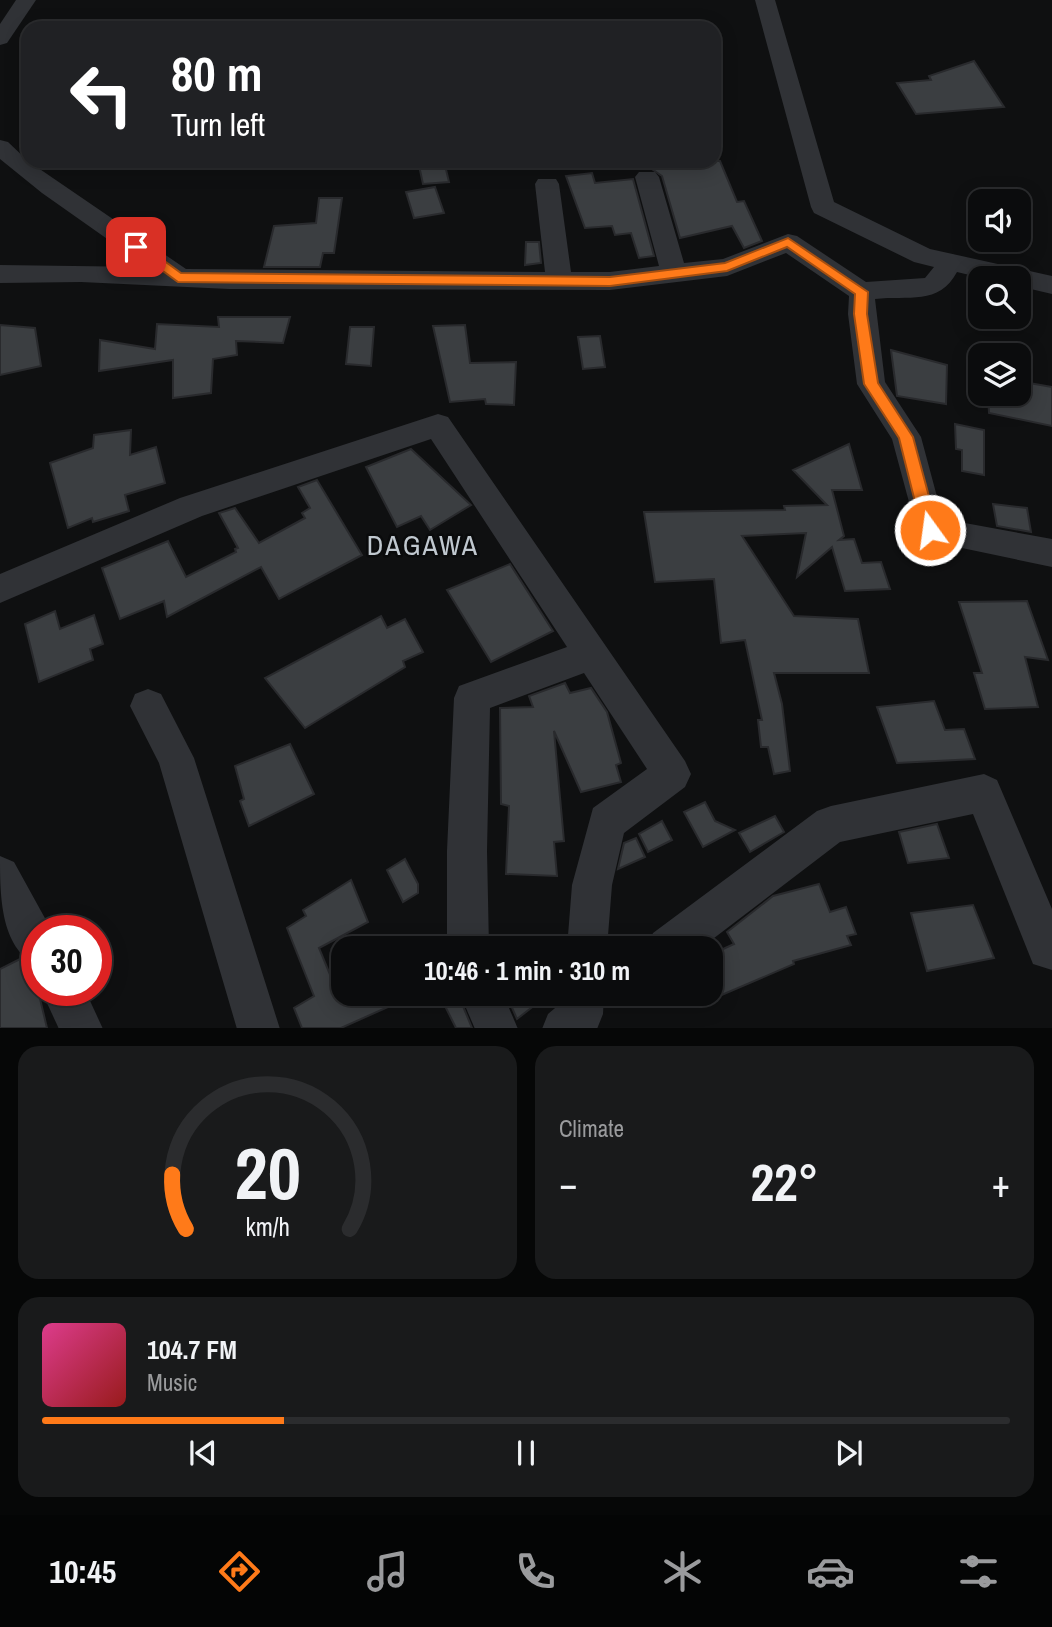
<!DOCTYPE html>
<html lang="en">
<head>
<meta charset="utf-8">
<style>
  :root { --surface:#0b0c0d; --page:#191a1b; --text:#f1f3f6; --muted:#9a9b9d; --line:#2b2c2e; --accent:#ff7a19 }
  body { margin:0; font-family:"Archivo Narrow",sans-serif; background:var(--page); color:var(--text); height:100vh; display:flex; flex-direction:column; font-size:26px; white-space:nowrap }
  * { box-sizing:border-box; margin:0 }
  p { font-size:23px; color:var(--muted) }
  .icon { flex:none; width:38px; height:38px; fill:none; stroke:currentColor; stroke-width:2; stroke-linecap:round; stroke-linejoin:round }
  .map { position:relative; height:1028px; overflow:hidden }
  .details { display:flex; flex-direction:column; gap:18px; padding:18px; background:#060707; flex:1 }
  .details>* { flex:none }
  .guide { position:absolute; left:21px; top:21px; width:700px; height:147px; border-radius:21px; box-shadow:0 4px 18px #0003,0 0 0 2px var(--line); background:#202124; color:#fff; overflow:hidden }
  .buttons { position:absolute; left:968px; top:189px; display:grid; gap:14px }
  .buttons a { display:grid; place-items:center; width:63px; height:63px; border-radius:14px; background:var(--surface); box-shadow:0 4px 18px #0003,0 0 0 2px var(--line); font-size:35px }
  .speed { position:absolute; left:21px; top:915px; display:flex; gap:14px; font-size:35px; font-weight:700; text-align:center }
  .speed>* { display:grid; place-content:center; width:91px; height:91px; border-radius:50%; background:var(--surface); box-shadow:0 4px 18px #0003,0 0 0 2px var(--line); line-height:1 }
  .speed .limit { border:10px solid #d22; background:#fff; color:#111 }
  .pin { position:absolute; display:grid; place-items:center; width:60px; height:60px; color:#fff; margin:-30px; border-radius:14px; box-shadow:0 4px 10px #0006 }
  .me { position:absolute; width:77px; margin:-38px; rotate:346deg; stroke-linejoin:round; filter:drop-shadow(0 0 5px #0008) }
  .turn { display:flex; align-items:center; gap:24px; height:147px; padding:0 35px; font-size:32px }
  .turn .icon { width:91px; height:91px; stroke-width:2.5 }
  .turn b { display:block; font-size:49px; line-height:60px }
  .big { font-size:52px; font-weight:800; line-height:1.1 }
  .details .card { flex:1; display:flex; flex-direction:column; justify-content:center; gap:10px; min-width:0; padding:0 24px; border-radius:21px; background:var(--page) }
  .details .dial { align-items:center; gap:0 }
  .dial svg { height:182px; overflow:visible; fill:none; stroke:var(--line); stroke-width:7; stroke-linecap:round; text-anchor:middle }
  .dial text { fill:var(--text); stroke:none }
  .song { display:flex; align-items:center; gap:21px }
  .cover { width:84px; height:84px; border-radius:10px; background:linear-gradient(135deg,hsl(330 70% 55%),hsl(0 70% 35%)) }
  .played { height:7px; border-radius:4px; background:linear-gradient(90deg,var(--accent) 25%,var(--line) 25%) }
  .keys { display:flex; justify-content:space-around; direction:ltr }
  .heat { display:flex; justify-content:space-between; align-items:center; font-size:38px; direction:ltr }
  .details .tiles { flex:1; display:grid; gap:18px; grid-template-columns:1fr 1fr }
  .card:last-child { grid-column:span 2 }
  .trip { position:absolute; left:331px; top:936px; width:392px; height:70px; border-radius:21px; background:var(--surface); box-shadow:0 4px 18px #0003,0 0 0 2px var(--line); font-weight:800; line-height:70px; text-align:center }
  .dock { display:flex; height:112px; justify-content:space-around; align-items:center; background:#040505; color:var(--muted) }
  .dock .icon { width:49px; height:49px }
  .dock .selected { color:var(--accent) }
  .dock b { font-size:32px; color:var(--text) }
  .map>svg:first-child { display:block }
  .building { fill:#3b3e41; stroke:#292a2d; stroke-width:2 }
  .lines { fill:none; stroke-linecap:round; stroke-linejoin:round }
  .minor { fill:#303236; fill-rule:evenodd }
  .route { fill:#ff7a19; stroke:#a64f10; stroke-width:2 }
  .labels { text-anchor:middle; stroke-width:5; stroke-linejoin:round; paint-order:stroke }
  .quarter-label { font-size:28px; letter-spacing:2px; fill:#c0c8cf; stroke:#0a0b0c }
</style>
</head>
<body>
<div class="map">
<svg width="1052" height="1029" viewBox="0 0 1052 1029">
  <rect width="100%" height="100%" fill="#0f1011"/>
  <g class="building">
    <polygon points="974,61 1004,107 916,114 897,83 931,80 929,76"/>
    <polygon points="418,161 444,161 449,182 423,184"/>
    <polygon points="649,161 720,161 737,202 744,201 762,241 744,248 732,226 680,238 662,176 652,169"/>
    <polygon points="592,173 595,183 633,179 654,256 639,258 631,233 615,235 612,226 585,228 566,176"/>
    <polygon points="435,187 444,213 414,218 406,192"/>
    <polygon points="319,198 342,198 334,253 323,253 320,267 264,267 274,226 316,223"/>
    <polygon points="526,242 539,242 541,263 525,265"/>
    <polygon points="218,317 290,317 283,343 236,341 237,355 213,359 211,393 173,398 173,360 99,371 100,340 155,349 157,324 219,327"/>
    <polygon points="0,325 35,328 41,366 0,375"/>
    <polygon points="465,325 470,363 516,362 514,405 486,404 485,399 450,402 433,326"/>
    <polygon points="350,327 374,327 371,366 346,364"/>
    <polygon points="600,336 605,367 583,369 578,337"/>
    <polygon points="891,350 947,365 946,404 897,396"/>
    <polygon points="1018,381 1052,387 1052,426 989,413 988,394 1018,398"/>
    <polygon points="955,424 984,430 984,475 962,471 962,450 956,449"/>
    <polygon points="131,430 130,455 156,447 165,483 125,495 129,511 93,522 92,518 68,528 50,463 93,448 94,435"/>
    <polygon points="849,444 862,490 832,490 844,536 839,540 854,539 862,563 881,562 890,589 845,591 832,547 797,577 806,533 742,536 794,616 858,619 869,673 774,673 782,704 790,771 774,774 768,747 761,747 758,720 762,720 745,640 721,643 714,579 655,582 644,512 785,510 784,506 827,505 793,470"/>
    <polygon points="411,449 471,505 430,530 421,516 397,527 366,467"/>
    <polygon points="317,480 362,555 279,599 261,567 167,617 164,601 120,619 102,568 168,541 186,577 236,552 235,549 238,548 219,513 235,508 259,543 305,518 302,513 310,508 298,487"/>
    <polygon points="993,504 1027,508 1031,532 997,526"/>
    <polygon points="510,564 553,631 491,662 447,590"/>
    <polygon points="1027,601 1048,660 1025,657 1038,707 985,709 974,673 982,673 959,602"/>
    <polygon points="55,611 60,629 94,615 103,644 90,649 93,660 39,682 25,624"/>
    <polygon points="381,616 387,628 405,619 423,652 403,661 405,667 305,728 265,678"/>
    <polygon points="565,683 570,693 591,688 607,712 621,763 616,765 621,782 581,792 554,731 564,841 554,842 557,876 506,874 509,806 501,804 500,708 533,707 529,696"/>
    <polygon points="934,701 945,730 964,729 975,759 897,763 877,707"/>
    <polygon points="290,744 314,794 249,826 240,801 244,799 235,766"/>
    <polygon points="705,802 715,821 735,830 703,847 684,812"/>
    <polygon points="775,816 784,832 750,852 739,833"/>
    <polygon points="662,821 672,840 648,852 639,834"/>
    <polygon points="937,824 949,858 908,863 899,832"/>
    <polygon points="636,838 645,857 618,869 624,843"/>
    <polygon points="405,859 418,884 418,893 403,902 387,870"/>
    <polygon points="351,880 368,922 319,948 338,994 417,994 341,1028 302,1028 294,1008 314,996 287,928 306,916 303,910"/>
    <polygon points="819,884 830,912 846,907 856,934 847,936 851,945 793,961 794,964 710,1000 710,955 734,944 727,932 773,896"/>
    <polygon points="973,905 994,958 927,971 911,913"/>
    <polygon points="22,958 32,965 47,1028 0,1028 0,969"/>
    <polygon points="439,994 458,994 472,1028 456,1028"/>
    <polygon points="506,994 549,994 517,1019"/>
  </g>
  <g class="lines">
    <g class="minor">
      <polygon points="16,0 36,0 7,43 0,45 0,24"/>
      <path d="M755,0H775L834,202L930,249L1052,276V294L1018,286V278H982L957,272C939,306 908,295 875,299L885,382L921,437L943,519L1052,539V567L919,539L892,439L857,384L848,314L849,296L786,253L727,276L610,290L229,289L81,282L0,283V265L147,267L42,193L0,159V140L8,142L28,161L186,269L545,272L535,184L538,179H556L559,184L571,272H610L659,266L635,177L639,172H655L659,177L684,263L723,259L788,234L797,236L866,282L925,278L934,267L914,262L814,213L811,207Z"/>
      <polygon points="438,414 448,417 685,761 691,774 685,787 624,833 612,885 607,948 567,948 572,885 593,808 647,769 584,673 490,708 487,851 489,948 447,948 447,851 454,698 459,686 567,647 431,439 202,516 0,603 0,574 180,498"/>
      <polygon points="148,689 161,694 194,758 280,1029 237,1029 159,763 130,706 135,694"/>
      <polygon points="984,774 997,780 1052,909 1052,970 1033,964 973,814 840,842 701,948 648,948 653,933 817,811 831,806"/>
      <path d="M0,856L14,862L52,931H37V965C0,948 0,894 0,856Z"/>
      <polygon points="41,990 85,990 103,1029 59,1029"/>
      <polygon points="460,994 503,994 518,1029 475,1029"/>
      <polygon points="562,994 604,994 603,1014 597,1029 542,1029 548,1014 561,1003"/>
    </g>
  </g>
  <polygon class="route" points="788,238 868,292 867,314 878,383 913,437 938,530 935,534 924,534 922,530 899,438 864,384 854,314 855,294 787,247 727,271 610,286 178,282 130,247 141,244 181,273 610,277 725,263"/>
  <g class="labels">
    <g class="quarter-label">
      <text x="423" y="555">DAGAWA</text>
    </g>
  </g>
</svg>
<div class="buttons">
<a><svg class="icon" aria-label="sound" viewBox="0 0 24 24"><path d="M4 9h4l5-4v14l-5-4H4zM17 9q2 3 0 6"/></svg></a>
<a><svg class="icon" aria-label="search" viewBox="0 0 24 24"><circle cx="10" cy="10" r="6"/><path d="M15 15l6 6"/></svg></a>
<a><svg class="icon" aria-label="layers" viewBox="0 0 24 24"><path d="M12 4l9 5-9 5-9-5zM3 14l9 5 9-5"/></svg></a>
</div>
<div class="speed"><div class="limit">30</div></div>
<div class="pin" style="left:136px;top:247px;background:#d93025"><svg class="icon" aria-label="arrive" viewBox="0 0 24 24"><path d="M6 21V4h12l-3 4 3 4H6"/></svg></div>
<svg class="me" style="left:930px;top:530px" viewBox="-20 -20 40 40"><circle r="17" fill="#ff7a19" stroke="#fff" stroke-width="3"/><path d="M0-11L8 9 0 5-8 9z" fill="#fff"/></svg>
<div class="trip">10:46 · 1 min · 310 m</div>
<div class="guide">
<div class="turn"><svg class="icon" aria-label="left" viewBox="0 0 24 24"><path d="M17 20v-9H6M10 6l-5 5 5 5"/></svg><div><b>80 m</b>Turn left</div></div>
</div>
</div>
<section class="details">
<div class="tiles">
<div class="card dial"><svg viewBox="0 0 100 80">
<path d="M14 69A42 42 0 1 1 86 69"/>
<path d="M14 69A42 42 0 0 1 8 45" stroke="#ff7a19"/>
<text x="50" y="56" font-size="32" font-weight="700">20</text>
<text x="50" y="72" font-size="11">km/h</text>
</svg></div>
<div class="card"><p>Climate</p>
<div class="heat"><a>−</a><b class="big">22°</b><a>+</a></div>
</div>
<div class="card">
<div class="song"><i class="cover"></i><div><b>104.7 FM</b><p>Music</p></div></div>
<div class="played"></div>
<div class="keys"><svg class="icon" aria-label="previous" viewBox="0 0 24 24"><path d="M18 5L8 12l10 7zM5 5v14"/></svg><svg class="icon" aria-label="pause" viewBox="0 0 24 24"><path d="M8 5v14M16 5v14"/></svg><svg class="icon" aria-label="next" viewBox="0 0 24 24"><path d="M6 5l10 7-10 7zM19 5v14"/></svg></div>
</div>
</div>
</section>
<nav class="dock">
<b>10:45</b>
<svg class="icon selected" aria-label="directions" viewBox="0 0 24 24"><path d="M12 3l9 9-9 9-9-9zM9 14v-3h6M13 9l2 2-2 2"/></svg>
<svg class="icon" aria-label="music" viewBox="0 0 24 24"><path d="M9 18V5l10-2v13"/><circle cx="6" cy="18" r="3"/><circle cx="16" cy="16" r="3"/></svg>
<svg class="icon" aria-label="phone" viewBox="0 0 24 24"><path d="M5 4h4l2 5-3 2q2 4 5 5l2-3 5 2v4C11 20 4 13 5 4z"/></svg>
<svg class="icon" aria-label="climate" viewBox="0 0 24 24"><path d="M12 3v18M4 7l16 10M4 17L20 7"/></svg>
<svg class="icon" aria-label="car" viewBox="0 0 24 24"><path d="M5 17H2v-5l4-1 3-4h7l3 4 3 1v5h-3M9 17h6M6 11h13"/><circle cx="7" cy="17" r="2"/><circle cx="17" cy="17" r="2"/></svg>
<svg class="icon" aria-label="filters" viewBox="0 0 24 24"><path d="M4 7h16M4 17h16"/><circle cx="9" cy="7" r="2"/><circle cx="15" cy="17" r="2"/></svg>
</nav>
</body>
</html>
